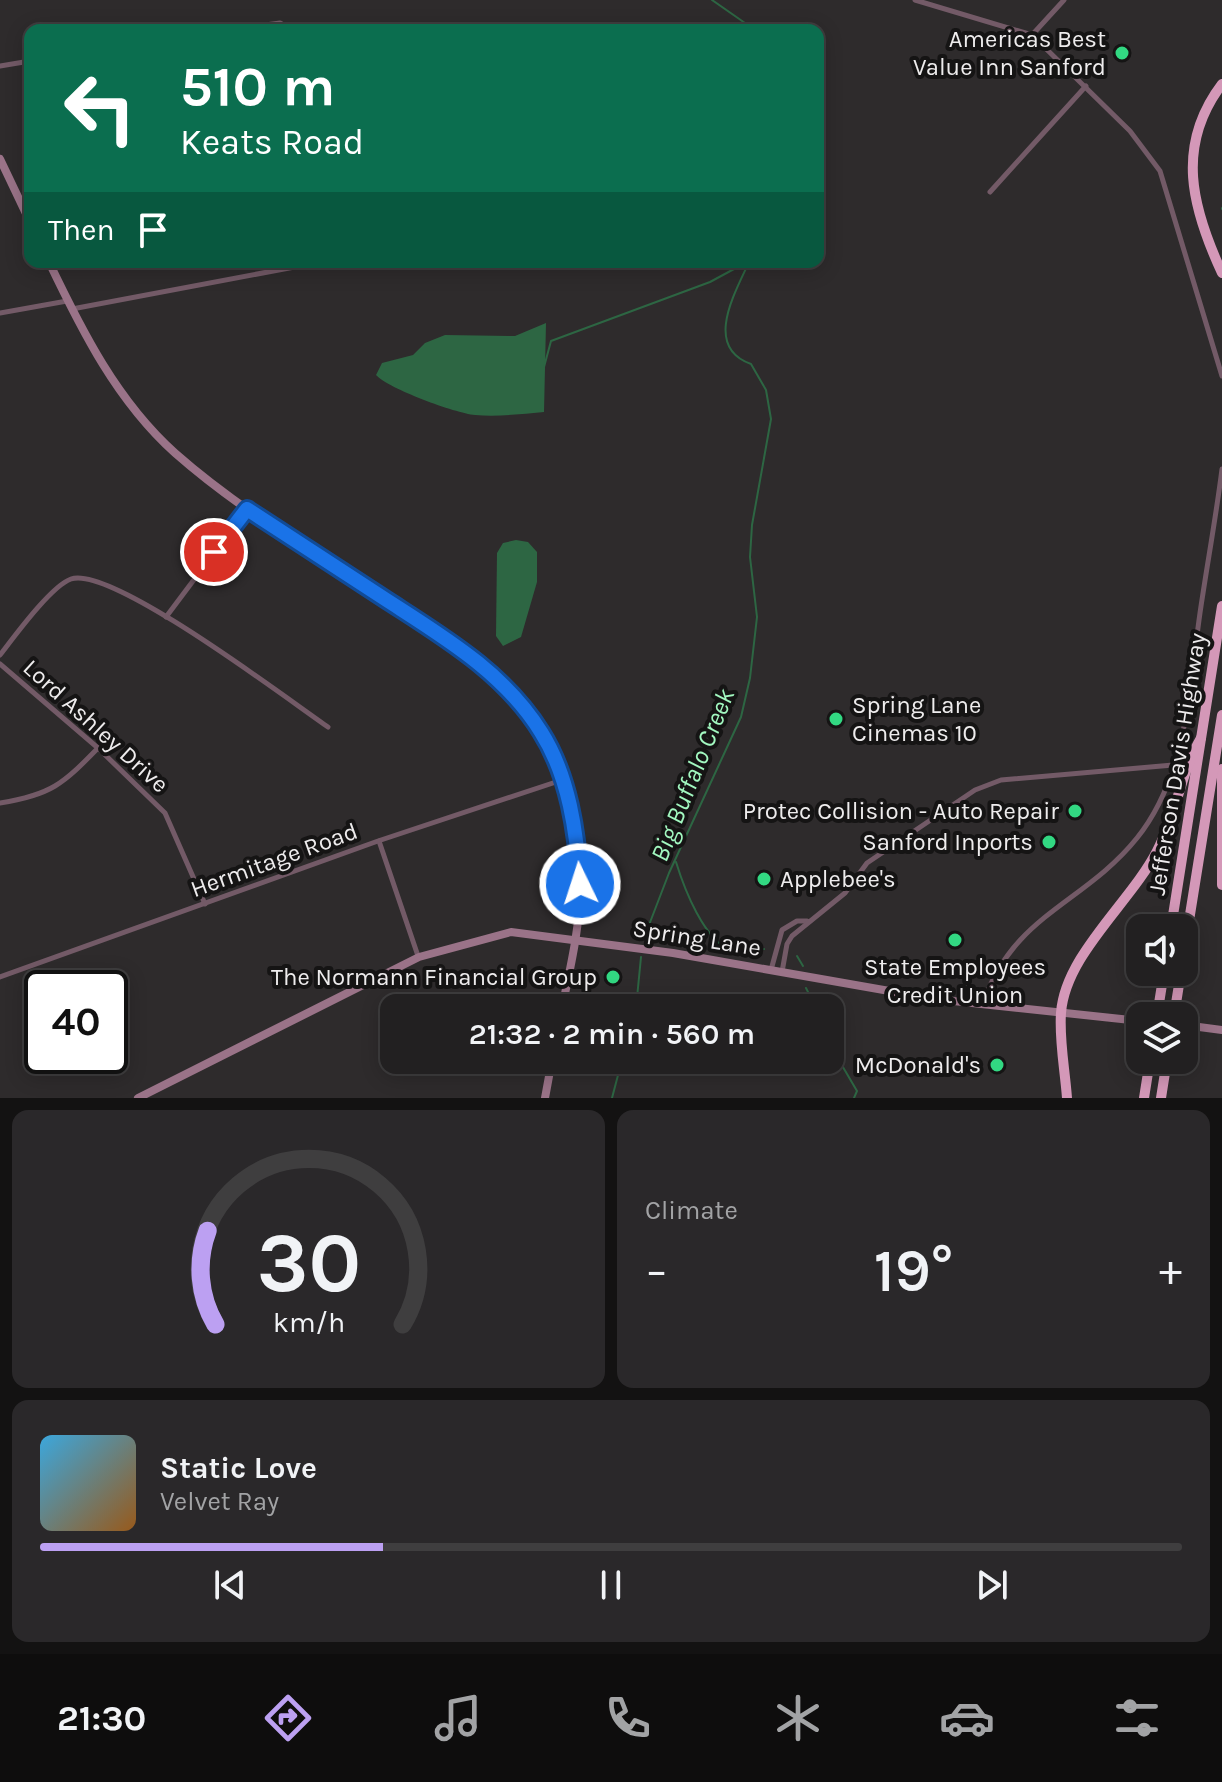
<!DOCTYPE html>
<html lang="en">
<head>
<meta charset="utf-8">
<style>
  :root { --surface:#222021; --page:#2a282a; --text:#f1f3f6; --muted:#a2a3a5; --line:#3f3e3f; --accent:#bca0f2 }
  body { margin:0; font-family:Karla,sans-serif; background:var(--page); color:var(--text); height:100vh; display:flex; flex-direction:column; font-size:30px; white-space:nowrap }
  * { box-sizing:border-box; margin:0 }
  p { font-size:26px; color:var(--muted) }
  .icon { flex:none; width:44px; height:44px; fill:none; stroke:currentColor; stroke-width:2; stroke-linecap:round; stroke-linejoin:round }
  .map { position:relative; height:1098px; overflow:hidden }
  .side { display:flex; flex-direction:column; gap:12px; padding:12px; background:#131212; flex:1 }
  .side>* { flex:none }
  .top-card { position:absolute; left:24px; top:24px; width:800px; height:244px; border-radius:16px; box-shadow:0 4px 20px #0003,0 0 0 2px var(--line); background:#0b6e4f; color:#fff; overflow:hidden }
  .buttons { position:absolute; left:1126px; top:914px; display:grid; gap:16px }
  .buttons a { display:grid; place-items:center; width:72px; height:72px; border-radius:16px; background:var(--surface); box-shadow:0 4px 20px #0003,0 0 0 2px var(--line); font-size:40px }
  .speed { position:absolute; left:24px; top:970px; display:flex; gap:16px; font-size:40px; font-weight:700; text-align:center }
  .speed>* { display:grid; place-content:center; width:104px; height:104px; border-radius:50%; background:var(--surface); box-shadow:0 4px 20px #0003,0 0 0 2px var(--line); line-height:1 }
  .speed .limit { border:4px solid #111; border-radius:12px; background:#fff; color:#111 }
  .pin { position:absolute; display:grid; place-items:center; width:68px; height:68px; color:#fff; margin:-34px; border:4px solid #fff; border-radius:50%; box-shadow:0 2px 8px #0007 }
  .me { position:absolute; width:88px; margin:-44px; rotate:356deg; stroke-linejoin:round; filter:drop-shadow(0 0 6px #0008) }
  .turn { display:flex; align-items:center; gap:28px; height:168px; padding:0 24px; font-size:36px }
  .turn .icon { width:104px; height:104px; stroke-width:2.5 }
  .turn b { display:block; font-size:56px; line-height:68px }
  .then { display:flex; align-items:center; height:76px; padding:0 24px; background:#0003; gap:16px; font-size:30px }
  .big { font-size:60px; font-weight:600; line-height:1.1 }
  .side .widget { flex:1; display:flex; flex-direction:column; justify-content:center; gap:12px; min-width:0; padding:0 28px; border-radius:16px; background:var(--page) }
  .side .dial { align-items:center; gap:0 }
  .dial svg { height:208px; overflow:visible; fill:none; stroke:var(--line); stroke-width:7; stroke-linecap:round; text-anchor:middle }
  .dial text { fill:var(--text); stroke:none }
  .song { display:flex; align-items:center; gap:24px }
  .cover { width:96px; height:96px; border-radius:12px; background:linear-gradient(135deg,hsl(200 70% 55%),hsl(30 70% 35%)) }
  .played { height:8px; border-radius:4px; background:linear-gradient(90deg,var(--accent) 30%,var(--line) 30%) }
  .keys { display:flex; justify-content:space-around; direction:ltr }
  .heat { display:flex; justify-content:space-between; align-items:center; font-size:44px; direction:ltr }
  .side .tiles { flex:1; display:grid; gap:12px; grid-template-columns:1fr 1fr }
  .widget:last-child { grid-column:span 2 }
  .trip { position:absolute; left:380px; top:994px; width:464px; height:80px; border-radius:16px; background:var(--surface); box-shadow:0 4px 20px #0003,0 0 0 2px var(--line); font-weight:600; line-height:80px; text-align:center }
  .tab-bar { display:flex; height:128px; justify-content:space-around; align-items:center; background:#0e0d0d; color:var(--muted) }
  .tab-bar .icon { width:56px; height:56px }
  .tab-bar .on { color:var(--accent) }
  .tab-bar b { font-size:36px; color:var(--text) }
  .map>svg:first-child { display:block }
  .water { fill:#2d6643 }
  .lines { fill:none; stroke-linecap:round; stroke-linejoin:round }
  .stream { stroke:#2d6643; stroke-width:2 }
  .street { stroke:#735a67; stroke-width:5 }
  .secondary { stroke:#9a7388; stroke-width:8 }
  .highway { stroke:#d498b8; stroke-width:10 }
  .route-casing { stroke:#114b97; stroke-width:20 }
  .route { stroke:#1a73e8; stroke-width:14 }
  .poi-dot { fill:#32d882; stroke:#151414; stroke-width:3 }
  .labels { text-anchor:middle; stroke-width:8; stroke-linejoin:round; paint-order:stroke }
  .poi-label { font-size:24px; fill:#eeeced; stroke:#151414; text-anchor:end }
  .street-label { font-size:24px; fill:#eeeced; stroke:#151414 }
  .water-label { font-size:26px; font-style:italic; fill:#a2f8c0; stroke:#151414 }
</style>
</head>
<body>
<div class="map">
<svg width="1222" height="1098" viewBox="0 0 1222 1098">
  <rect width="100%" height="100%" fill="#2e2b2c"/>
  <g class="water">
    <path d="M546,323L544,412C521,414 498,417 475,415C455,413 389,389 376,375L382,363L413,355L425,343L445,335L515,336Z"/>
    <polygon points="516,540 528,542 537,552 537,582 521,637 503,646 496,636 497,553 503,543"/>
  </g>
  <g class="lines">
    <g class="stream">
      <polyline points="712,0 755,30"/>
      <polyline points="1222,208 1222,209"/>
      <polyline points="544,367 551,341 710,282 747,262"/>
      <path d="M676,862C684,888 704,941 732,951C740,953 755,950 764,949"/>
      <path d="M644,938L669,873L741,717L750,678L757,617L750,557L752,525L771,419L766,390L751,364C703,347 735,293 749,262"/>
      <polyline points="797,956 803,966"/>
      <polyline points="806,988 816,1008"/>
      <polyline points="636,1008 641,957"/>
      <polyline points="830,1045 857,1091 854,1098"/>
      <polyline points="612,1098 622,1060"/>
    </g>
    <g class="street">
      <polyline points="915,0 1032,35 1130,131 1160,171 1222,376"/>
      <polyline points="230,30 280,23 292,30"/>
      <polyline points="1032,35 1064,0"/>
      <polyline points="0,66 30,61"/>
      <polyline points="990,192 1086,86"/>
      <polyline points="72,309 321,262"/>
      <polyline points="0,313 67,301"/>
      <polyline points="166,617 247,509"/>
      <path d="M0,655C14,637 51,586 71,579C111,565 287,699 328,727"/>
      <polyline points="0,664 98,748 165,813 205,904"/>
      <path d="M0,803C51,795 63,784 98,748"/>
      <polyline points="379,841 418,956"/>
      <polyline points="771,970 782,930 797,921 807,921"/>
      <polyline points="782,972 787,944 792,936 845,893 867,863 975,790 1001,780 1173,765"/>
      <polyline points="0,977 378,841 562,780"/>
      <path d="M983,1004C1012,915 1084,904 1137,838C1187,776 1189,689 1200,613C1207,565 1216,517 1222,469"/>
    </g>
    <g class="secondary">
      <polyline points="0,159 30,222"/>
      <path d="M49,262C82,331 117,401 175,453C243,513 324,559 399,609C443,637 491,665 523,705C562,753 581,827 580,888C580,928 570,969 562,1008"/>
      <polyline points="1184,1025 1222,1030"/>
      <polyline points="138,1098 419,957 511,932 673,953 935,999 1140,1021"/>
      <polyline points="545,1098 552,1060"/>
    </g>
    <g class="highway">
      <path d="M1222,84C1175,146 1192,208 1222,273"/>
      <polyline points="1222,769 1222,885"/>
      <polyline points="1171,928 1222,606"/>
      <polyline points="1184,952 1222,715"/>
      <polyline points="1157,1016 1164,972"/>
      <polyline points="1174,1016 1181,972"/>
      <path d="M1067,1098C1065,1070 1059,1040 1061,1013C1065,955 1131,902 1157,851C1176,815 1181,772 1201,738"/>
      <polyline points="1144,1098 1150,1060"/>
      <polyline points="1161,1098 1167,1060"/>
    </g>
  </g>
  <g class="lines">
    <g class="route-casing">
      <path id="route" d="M214,552L247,509C293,539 339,569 385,599C442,636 504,672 541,732C569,776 577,833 580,884"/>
    </g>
    <use href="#route" class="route"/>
  </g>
  <g class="poi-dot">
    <circle cx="1122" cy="53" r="8"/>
    <circle cx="836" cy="719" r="8"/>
    <circle cx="1075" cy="811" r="8"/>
    <circle cx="1049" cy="842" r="8"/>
    <circle cx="764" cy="879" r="8"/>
    <circle cx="955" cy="940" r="8"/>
    <circle cx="613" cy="977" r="8"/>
    <circle cx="997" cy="1065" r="8"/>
  </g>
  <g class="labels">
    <g class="poi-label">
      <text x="1106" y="47">Americas Best<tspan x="1106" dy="28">Value Inn Sanford</tspan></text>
      <text x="852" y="713" text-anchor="start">Spring Lane<tspan x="852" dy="28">Cinemas 10</tspan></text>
      <text x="1059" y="819">Protec Collision - Auto Repair</text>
      <text x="1033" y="850">Sanford Inports</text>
      <text x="780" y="887" text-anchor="start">Applebee's</text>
      <text x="955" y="975" text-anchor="middle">State Employees<tspan x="955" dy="28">Credit Union</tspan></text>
      <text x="597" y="985">The Normann Financial Group</text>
      <text x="981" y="1073">McDonald's</text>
    </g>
    <g class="street-label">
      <text transform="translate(96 726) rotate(42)" y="8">Lord Ashley Drive</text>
      <text transform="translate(1177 764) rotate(-81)" y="8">Jefferson Davis Highway</text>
      <text transform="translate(274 860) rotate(-20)" y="8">Hermitage Road</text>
      <text transform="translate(697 938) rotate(9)" y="8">Spring Lane</text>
    </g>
    <g class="water-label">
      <text transform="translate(692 775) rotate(-68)" y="9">Big Buffalo Creek</text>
    </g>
  </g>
</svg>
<div class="buttons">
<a><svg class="icon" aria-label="sound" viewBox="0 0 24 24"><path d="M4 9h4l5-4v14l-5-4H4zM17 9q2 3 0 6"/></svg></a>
<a><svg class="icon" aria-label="layers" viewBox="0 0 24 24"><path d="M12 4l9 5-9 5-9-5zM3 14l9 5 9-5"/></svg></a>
</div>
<div class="speed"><div class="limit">40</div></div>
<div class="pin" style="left:214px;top:552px;background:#d93025"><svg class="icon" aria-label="arrive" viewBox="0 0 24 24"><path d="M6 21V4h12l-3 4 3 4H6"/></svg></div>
<svg class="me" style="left:580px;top:884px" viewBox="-20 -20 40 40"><circle r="17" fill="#1a73e8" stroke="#fff" stroke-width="3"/><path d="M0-11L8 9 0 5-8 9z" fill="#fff"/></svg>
<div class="trip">21:32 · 2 min · 560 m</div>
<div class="top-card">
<div class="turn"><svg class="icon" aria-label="left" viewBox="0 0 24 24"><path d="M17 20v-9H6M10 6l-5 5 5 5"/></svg><div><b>510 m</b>Keats Road</div></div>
<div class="then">Then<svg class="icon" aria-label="arrive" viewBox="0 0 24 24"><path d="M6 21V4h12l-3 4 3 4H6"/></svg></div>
</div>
</div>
<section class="side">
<div class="tiles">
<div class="widget dial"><svg viewBox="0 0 100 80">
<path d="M14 69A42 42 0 1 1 86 69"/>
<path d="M14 69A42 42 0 0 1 11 33" stroke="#bca0f2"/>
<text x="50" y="56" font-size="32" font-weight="700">30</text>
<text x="50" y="72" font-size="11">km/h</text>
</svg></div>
<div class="widget"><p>Climate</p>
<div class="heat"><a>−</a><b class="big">19°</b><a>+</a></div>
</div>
<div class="widget">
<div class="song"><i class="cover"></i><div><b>Static Love</b><p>Velvet Ray</p></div></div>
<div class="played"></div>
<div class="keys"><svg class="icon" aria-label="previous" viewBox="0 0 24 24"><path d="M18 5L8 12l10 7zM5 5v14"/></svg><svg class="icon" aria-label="pause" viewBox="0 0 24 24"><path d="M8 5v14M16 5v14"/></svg><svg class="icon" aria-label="next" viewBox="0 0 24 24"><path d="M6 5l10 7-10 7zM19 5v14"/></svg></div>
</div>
</div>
</section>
<nav class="tab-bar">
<b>21:30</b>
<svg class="icon on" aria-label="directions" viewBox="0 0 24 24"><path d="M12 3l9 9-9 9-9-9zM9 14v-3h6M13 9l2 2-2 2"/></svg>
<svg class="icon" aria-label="music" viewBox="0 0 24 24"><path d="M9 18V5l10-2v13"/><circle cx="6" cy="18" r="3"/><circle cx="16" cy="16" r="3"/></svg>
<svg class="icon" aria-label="phone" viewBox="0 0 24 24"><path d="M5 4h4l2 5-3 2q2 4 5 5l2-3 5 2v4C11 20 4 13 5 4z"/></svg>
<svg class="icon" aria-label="climate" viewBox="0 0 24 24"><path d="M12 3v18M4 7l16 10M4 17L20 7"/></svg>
<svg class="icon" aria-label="car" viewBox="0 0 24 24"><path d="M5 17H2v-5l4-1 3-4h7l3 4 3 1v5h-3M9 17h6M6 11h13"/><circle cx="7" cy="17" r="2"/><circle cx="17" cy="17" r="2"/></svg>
<svg class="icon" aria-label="filters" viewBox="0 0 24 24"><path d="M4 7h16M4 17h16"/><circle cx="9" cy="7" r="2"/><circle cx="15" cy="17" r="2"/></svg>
</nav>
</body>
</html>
